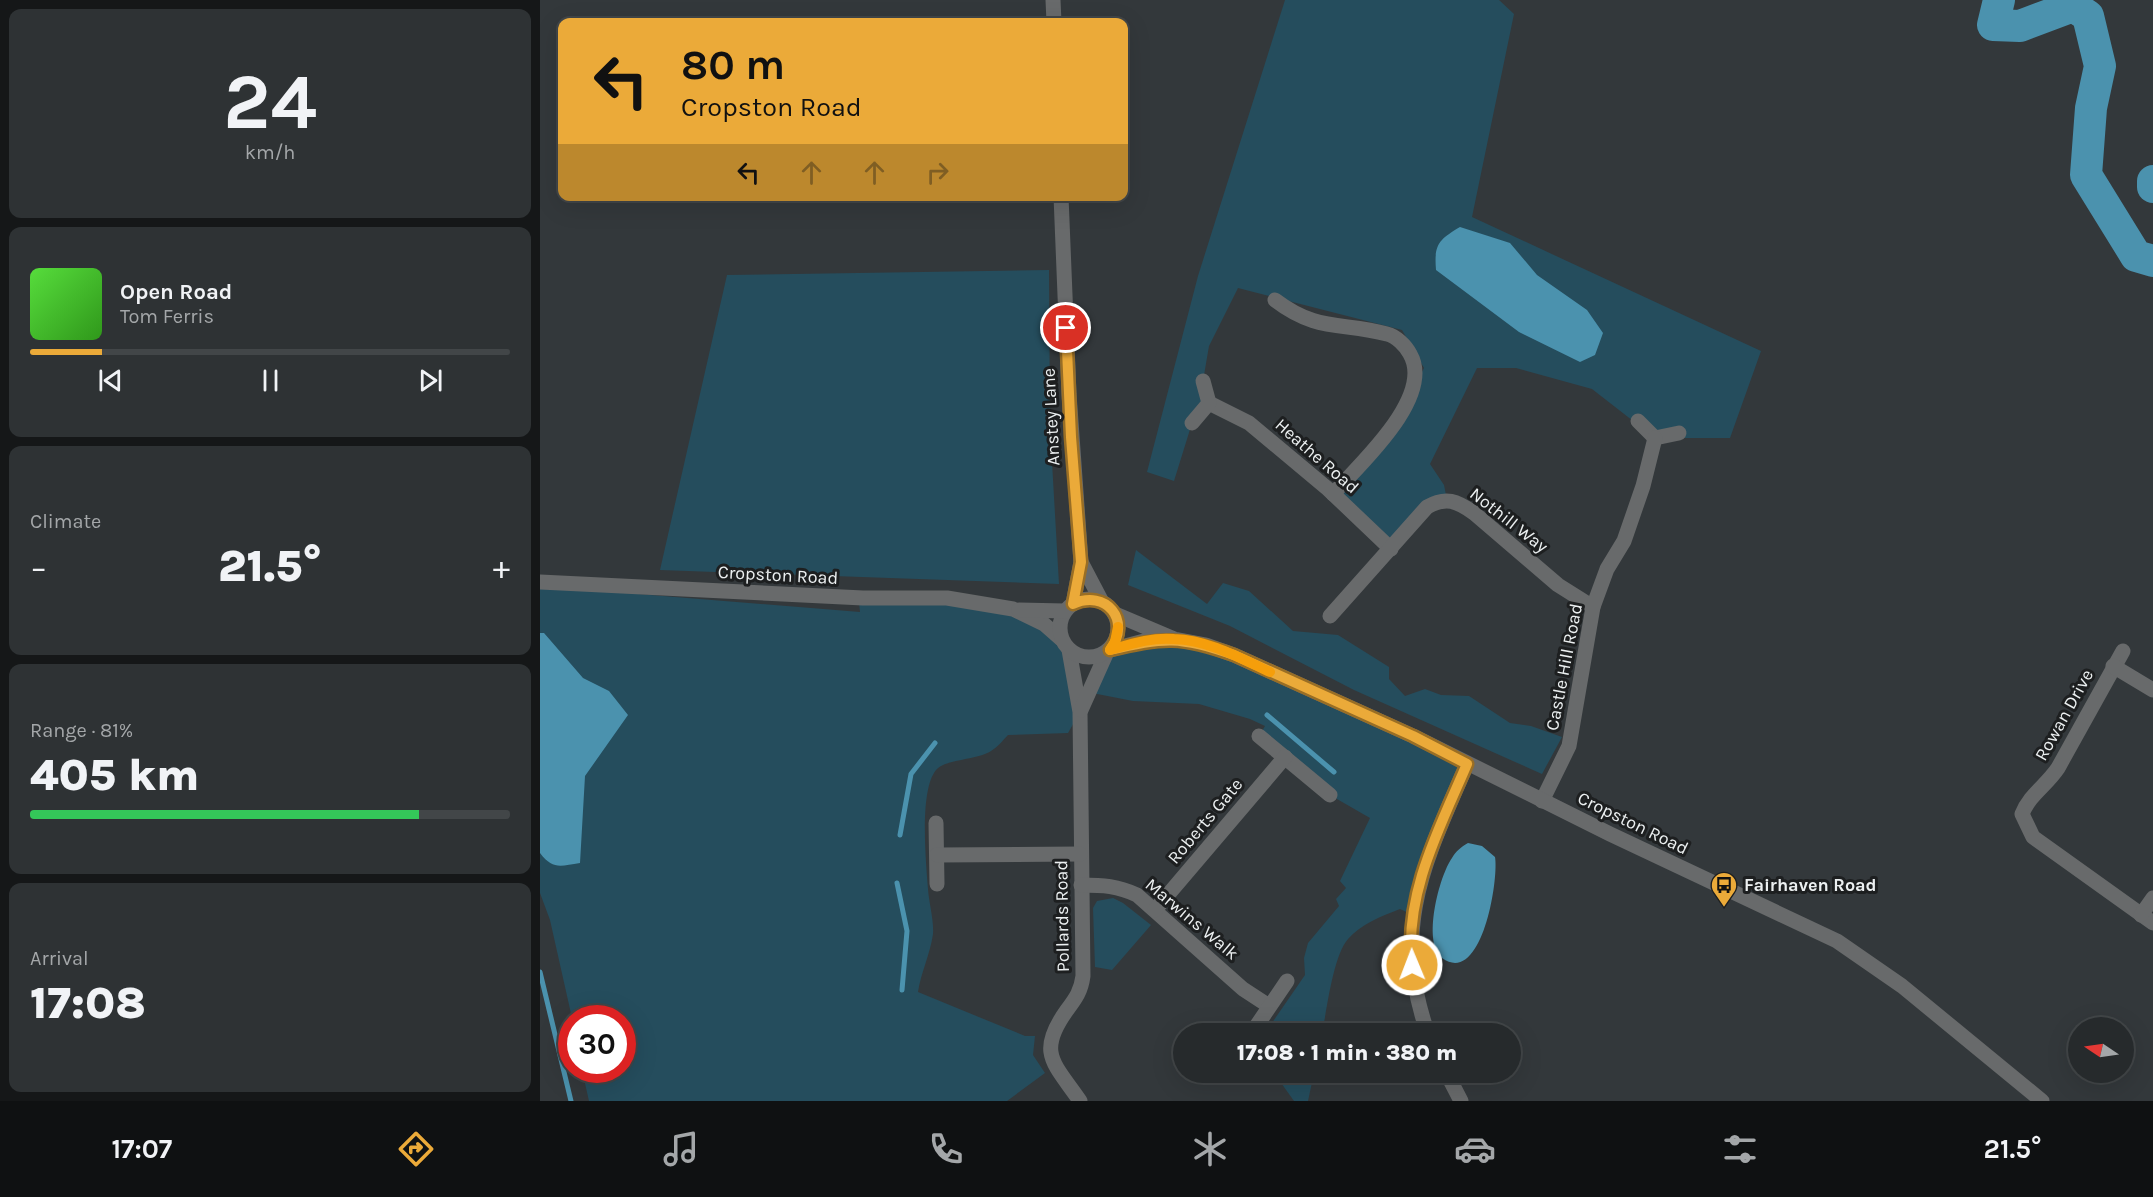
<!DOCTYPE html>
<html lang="en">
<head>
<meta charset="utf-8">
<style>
  :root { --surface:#262a2c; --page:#2e3234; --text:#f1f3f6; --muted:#a4a7a9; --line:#424648; --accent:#ebaa39 }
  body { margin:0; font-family:Karla,sans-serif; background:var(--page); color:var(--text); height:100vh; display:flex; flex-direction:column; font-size:22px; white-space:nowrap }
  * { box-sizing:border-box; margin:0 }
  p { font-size:20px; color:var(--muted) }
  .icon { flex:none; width:33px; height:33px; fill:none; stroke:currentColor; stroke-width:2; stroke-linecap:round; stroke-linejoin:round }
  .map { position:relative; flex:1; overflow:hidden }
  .drawer { display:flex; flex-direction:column; gap:9px; padding:9px; background:#151718; width:540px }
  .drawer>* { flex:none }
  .guide { position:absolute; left:18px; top:18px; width:570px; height:183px; border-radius:12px; box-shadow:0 6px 24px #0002,0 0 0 2px var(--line); background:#ebaa39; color:#111; overflow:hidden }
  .needle { width:39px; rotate:283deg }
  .tools { position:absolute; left:1528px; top:1017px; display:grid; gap:12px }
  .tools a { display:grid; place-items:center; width:66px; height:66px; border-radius:50%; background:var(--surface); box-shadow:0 6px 24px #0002,0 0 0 2px var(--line); font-size:30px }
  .speed { position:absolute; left:18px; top:1005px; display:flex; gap:12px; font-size:30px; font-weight:700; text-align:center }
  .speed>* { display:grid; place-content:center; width:78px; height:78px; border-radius:50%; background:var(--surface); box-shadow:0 6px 24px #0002,0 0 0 2px var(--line); line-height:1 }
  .speed .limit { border:9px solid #d22; background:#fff; color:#111 }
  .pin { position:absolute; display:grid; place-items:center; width:51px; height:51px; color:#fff; margin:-26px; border:3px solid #fff; border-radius:50%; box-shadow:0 2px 6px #0007 }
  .me { position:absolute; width:66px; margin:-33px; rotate:359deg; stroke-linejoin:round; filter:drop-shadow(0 0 4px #0008) }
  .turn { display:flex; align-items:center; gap:21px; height:126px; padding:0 24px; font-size:27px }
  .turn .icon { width:78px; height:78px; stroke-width:2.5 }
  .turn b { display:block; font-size:42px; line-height:51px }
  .lanes { display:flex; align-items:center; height:57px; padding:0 24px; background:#0003; justify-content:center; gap:30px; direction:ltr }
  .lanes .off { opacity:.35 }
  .big { font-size:45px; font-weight:800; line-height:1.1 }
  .drawer .widget { flex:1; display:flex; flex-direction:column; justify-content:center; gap:9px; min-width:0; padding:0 21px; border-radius:12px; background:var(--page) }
  .drawer .dial { align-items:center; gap:0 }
  .dial b { font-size:78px; line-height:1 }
  .song { display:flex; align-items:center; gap:18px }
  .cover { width:72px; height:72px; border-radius:9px; background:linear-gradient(135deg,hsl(110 70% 55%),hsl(110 70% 35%)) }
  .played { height:6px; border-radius:3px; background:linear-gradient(90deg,var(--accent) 15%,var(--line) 15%) }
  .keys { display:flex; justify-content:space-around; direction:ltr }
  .heat { display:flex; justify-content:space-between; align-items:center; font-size:33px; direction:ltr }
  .charge { height:9px; border-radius:4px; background:linear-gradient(90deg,#34c759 81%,var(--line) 0) }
  .trip { position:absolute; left:633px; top:1023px; width:348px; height:60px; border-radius:30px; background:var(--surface); box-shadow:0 6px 24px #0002,0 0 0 2px var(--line); font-weight:800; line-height:60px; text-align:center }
  .menu { display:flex; height:96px; justify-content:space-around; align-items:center; background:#0f1112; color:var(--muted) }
  .menu .icon { width:42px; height:42px }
  .menu .on { color:var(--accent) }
  .menu b { font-size:27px; color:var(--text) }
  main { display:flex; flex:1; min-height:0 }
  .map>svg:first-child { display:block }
  .green { fill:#254d5d }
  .water { fill:#4b92ae }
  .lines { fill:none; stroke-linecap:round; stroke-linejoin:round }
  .stream { stroke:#4b92ae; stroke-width:5 }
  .river { stroke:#4b92ae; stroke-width:32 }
  .minor { stroke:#686a6b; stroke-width:15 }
  .tertiary { stroke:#686a6b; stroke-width:15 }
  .route-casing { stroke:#996e25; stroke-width:15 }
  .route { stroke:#ebaa39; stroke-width:10 }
  .slow { stroke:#f59e0b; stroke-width:10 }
  .labels { text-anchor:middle; stroke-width:6; stroke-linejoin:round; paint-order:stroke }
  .street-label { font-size:18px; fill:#ecf0f1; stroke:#1d1f20 }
  .poi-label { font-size:18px; font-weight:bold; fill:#ecf0f1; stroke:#1d1f20; text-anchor:start }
</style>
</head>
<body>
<main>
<section class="drawer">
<div class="widget dial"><b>24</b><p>km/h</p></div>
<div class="widget">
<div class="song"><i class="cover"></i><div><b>Open Road</b><p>Tom Ferris</p></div></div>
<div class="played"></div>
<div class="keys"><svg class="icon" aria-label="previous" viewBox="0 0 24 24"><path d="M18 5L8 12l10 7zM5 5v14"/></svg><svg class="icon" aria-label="pause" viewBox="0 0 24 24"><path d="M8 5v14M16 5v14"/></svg><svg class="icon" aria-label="next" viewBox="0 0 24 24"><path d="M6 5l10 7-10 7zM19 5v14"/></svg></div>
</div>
<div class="widget"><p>Climate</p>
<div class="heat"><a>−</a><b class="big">21.5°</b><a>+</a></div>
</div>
<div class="widget"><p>Range · 81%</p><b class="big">405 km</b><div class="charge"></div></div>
<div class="widget"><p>Arrival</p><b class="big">17:08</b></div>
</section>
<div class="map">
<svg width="1613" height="1101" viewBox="0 0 1613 1101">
  <rect width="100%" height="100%" fill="#33383b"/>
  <g class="green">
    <polygon points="745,0 959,0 974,14 932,217 1221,351 1190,438 1115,438 1052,389 976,368 937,368 890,464 904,485 907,500 848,545 800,494 848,434 884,368 862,330 698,288 669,346 663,381 669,403 652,423 634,481 607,472 658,276"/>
    <polygon points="509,270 510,427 519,584 120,570 187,275"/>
    <polygon points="596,550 667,604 683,583 709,591 753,631 798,635 849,667 849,679 865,696 885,689 901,695 929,696 970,723 991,726 1022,737 1002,774 814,690 690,626 588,585"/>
    <path d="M0,586L320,612L319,602L450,604L521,639L540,712L528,733L468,735C463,740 458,747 451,751C438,760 405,759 396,770C379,791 386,862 388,889C389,903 394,920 393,934C390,955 381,972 378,992L485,1036H495L493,1055L505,1073L467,1101H49L42,1070H82V1018H32L10,920L0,893Z"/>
    <path d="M608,640L666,645L927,764L873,915L860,909C842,916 821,924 808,939C793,956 787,1010 782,1033H725L765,975L764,958L768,943L799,906L796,899L806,888L800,881L830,818L790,795L719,736L725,726L710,719L659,704L593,701L547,692L567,652Z"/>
    <polygon points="573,898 583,903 611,925 572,970 555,967 553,908 557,901"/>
    <polygon points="734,1073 774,1073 768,1101 754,1101"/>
  </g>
  <g class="water">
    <path d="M920,227L970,243L997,275L1047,310L1063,333L1055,355L1040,362L979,332L896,270C894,245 898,240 920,227Z"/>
    <path d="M0,633H4L43,678L69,691L88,715L45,776L40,863C20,866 13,870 0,853Z"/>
    <path d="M928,843L942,846L955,857C959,879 942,987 902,958C882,943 899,876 912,858C916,851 921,847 928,843Z"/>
  </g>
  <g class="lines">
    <g class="stream">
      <polyline points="727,715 794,772"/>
      <polyline points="360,835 371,774 395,743"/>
      <polyline points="357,883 367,931 362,990"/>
      <polyline points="0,972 31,1101"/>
    </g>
    <g class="river">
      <polyline points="1459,0 1453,25 1480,26 1533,6 1548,16 1560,66 1551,108 1546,175 1596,256 1613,261"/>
      <polyline points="1613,181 1613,187"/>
    </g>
    <g class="minor">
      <path d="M735,300C777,332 801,322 847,334C856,336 866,346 870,354C895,397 819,465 793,494"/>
      <polyline points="669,403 709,423 788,489 851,549"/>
      <polyline points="1098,421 1115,438 1139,433"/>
      <polyline points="652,423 669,403 663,381"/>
      <path d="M790,616L887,507C906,496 917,501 934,513L1018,585L1053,607"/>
      <path d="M529,650L540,712L543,976C541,991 536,998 527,1010C496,1053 514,1063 540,1101"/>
      <path d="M1583,651L1518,768C1506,786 1490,794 1482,814L1493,837L1613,923"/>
      <polyline points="1573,666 1613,690"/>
      <polyline points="541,710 567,652"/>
      <polyline points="719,736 790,795"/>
      <polyline points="1002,801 1029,746 1053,607 1067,569 1084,541 1103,486 1115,438"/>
      <polyline points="396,823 397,884"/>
      <polyline points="397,855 540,854"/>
      <path d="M541,885C563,885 578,886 597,895L703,989L729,1006"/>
      <polyline points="615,910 745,757"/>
      <polyline points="1601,915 1613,898"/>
      <polyline points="713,1031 747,981"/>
      <path d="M888,1034C850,926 885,862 927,764"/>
      <polyline points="906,1072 921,1101"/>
    </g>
    <g class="tertiary">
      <polyline points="513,0 514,22"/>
      <polyline points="521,196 529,394 541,562 533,604"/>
      <polyline points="541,562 562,602"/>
      <polyline points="0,582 323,598 407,598 473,609 504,624 521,639"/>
      <circle cx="549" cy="628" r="29"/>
      <polyline points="479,610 525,611"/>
      <polyline points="575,614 634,639 666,645 694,655 873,736 1070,834 1297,941 1362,986 1502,1101"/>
      <polyline points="570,650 608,640 631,639"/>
    </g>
  </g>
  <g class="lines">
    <g class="route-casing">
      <path id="route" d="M526,328L531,437L541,562L533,604C566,589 592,620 570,650C623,637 641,636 694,655L873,736L927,764C900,827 864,894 872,965"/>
    </g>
    <use href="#route" class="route"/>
    <path class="slow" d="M578,627L575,642L570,650C591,644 612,637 634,639C668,640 700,658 730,672"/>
  </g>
  <defs>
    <g id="bus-pin" transform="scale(1.35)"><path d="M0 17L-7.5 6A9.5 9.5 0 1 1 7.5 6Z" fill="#ebaa39" stroke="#1d1f20"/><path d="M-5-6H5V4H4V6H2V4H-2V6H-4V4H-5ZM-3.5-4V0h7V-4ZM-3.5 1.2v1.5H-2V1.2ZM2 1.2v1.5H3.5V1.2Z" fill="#111"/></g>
  </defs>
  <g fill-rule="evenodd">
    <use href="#bus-pin" x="1184" y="885"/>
  </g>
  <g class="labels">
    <g class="street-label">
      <text transform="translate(511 417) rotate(-93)" y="6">Anstey Lane</text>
      <text transform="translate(777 456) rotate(41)" y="6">Heathe Road</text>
      <text transform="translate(969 520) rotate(38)" y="6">Nothill Way</text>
      <text transform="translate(238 575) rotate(3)" y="6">Cropston Road</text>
      <text transform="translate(1024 667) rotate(-79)" y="6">Castle Hill Road</text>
      <text transform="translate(1524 715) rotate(-61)" y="6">Rowan Drive</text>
      <text transform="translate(665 821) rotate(-50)" y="6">Roberts Gate</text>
      <text transform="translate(1093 823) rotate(26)" y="6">Cropston Road</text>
      <text transform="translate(522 916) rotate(-91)" y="6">Pollards Road</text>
      <text transform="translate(652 919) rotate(40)" y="6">Marwins Walk</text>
    </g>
    <g class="poi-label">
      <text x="1204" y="891">Fairhaven Road</text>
    </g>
  </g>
</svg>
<div class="tools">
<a><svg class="needle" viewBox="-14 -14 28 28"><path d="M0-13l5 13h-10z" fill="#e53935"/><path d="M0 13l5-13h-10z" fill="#a4a7a9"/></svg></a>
</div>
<div class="speed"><div class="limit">30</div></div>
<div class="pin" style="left:526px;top:328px;background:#d93025"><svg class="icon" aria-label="arrive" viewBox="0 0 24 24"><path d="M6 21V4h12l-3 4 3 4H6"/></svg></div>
<svg class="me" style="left:872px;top:965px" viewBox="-20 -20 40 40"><circle r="17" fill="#ebaa39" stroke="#fff" stroke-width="3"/><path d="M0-11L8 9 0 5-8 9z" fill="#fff"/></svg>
<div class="trip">17:08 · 1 min · 380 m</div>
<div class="guide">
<div class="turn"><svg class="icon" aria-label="left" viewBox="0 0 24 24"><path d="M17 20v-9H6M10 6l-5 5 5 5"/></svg><div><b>80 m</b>Cropston Road</div></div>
<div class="lanes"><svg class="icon" aria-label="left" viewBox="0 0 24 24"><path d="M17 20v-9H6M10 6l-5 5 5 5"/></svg><svg class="icon off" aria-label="ahead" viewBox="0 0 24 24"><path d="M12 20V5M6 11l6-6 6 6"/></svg><svg class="icon off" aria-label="ahead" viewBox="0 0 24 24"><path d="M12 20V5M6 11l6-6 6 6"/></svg><svg class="icon off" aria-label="right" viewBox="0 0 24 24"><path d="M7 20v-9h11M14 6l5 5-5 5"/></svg></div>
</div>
</div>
</main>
<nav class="menu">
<b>17:07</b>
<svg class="icon on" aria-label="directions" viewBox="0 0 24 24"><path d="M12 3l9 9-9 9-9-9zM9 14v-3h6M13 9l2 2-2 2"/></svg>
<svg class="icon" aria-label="music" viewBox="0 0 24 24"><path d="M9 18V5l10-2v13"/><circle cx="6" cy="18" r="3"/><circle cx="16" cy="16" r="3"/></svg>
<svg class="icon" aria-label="phone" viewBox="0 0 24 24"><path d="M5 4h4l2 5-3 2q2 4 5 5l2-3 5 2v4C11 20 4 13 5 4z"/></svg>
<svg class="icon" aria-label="climate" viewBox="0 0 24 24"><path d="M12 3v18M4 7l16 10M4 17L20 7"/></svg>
<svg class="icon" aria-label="car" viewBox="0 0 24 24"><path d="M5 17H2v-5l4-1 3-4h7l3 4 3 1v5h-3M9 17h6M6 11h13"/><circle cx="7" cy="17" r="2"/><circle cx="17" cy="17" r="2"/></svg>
<svg class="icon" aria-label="filters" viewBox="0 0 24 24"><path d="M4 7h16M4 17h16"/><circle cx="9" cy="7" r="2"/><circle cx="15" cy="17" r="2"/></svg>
<b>21.5°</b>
</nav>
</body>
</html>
